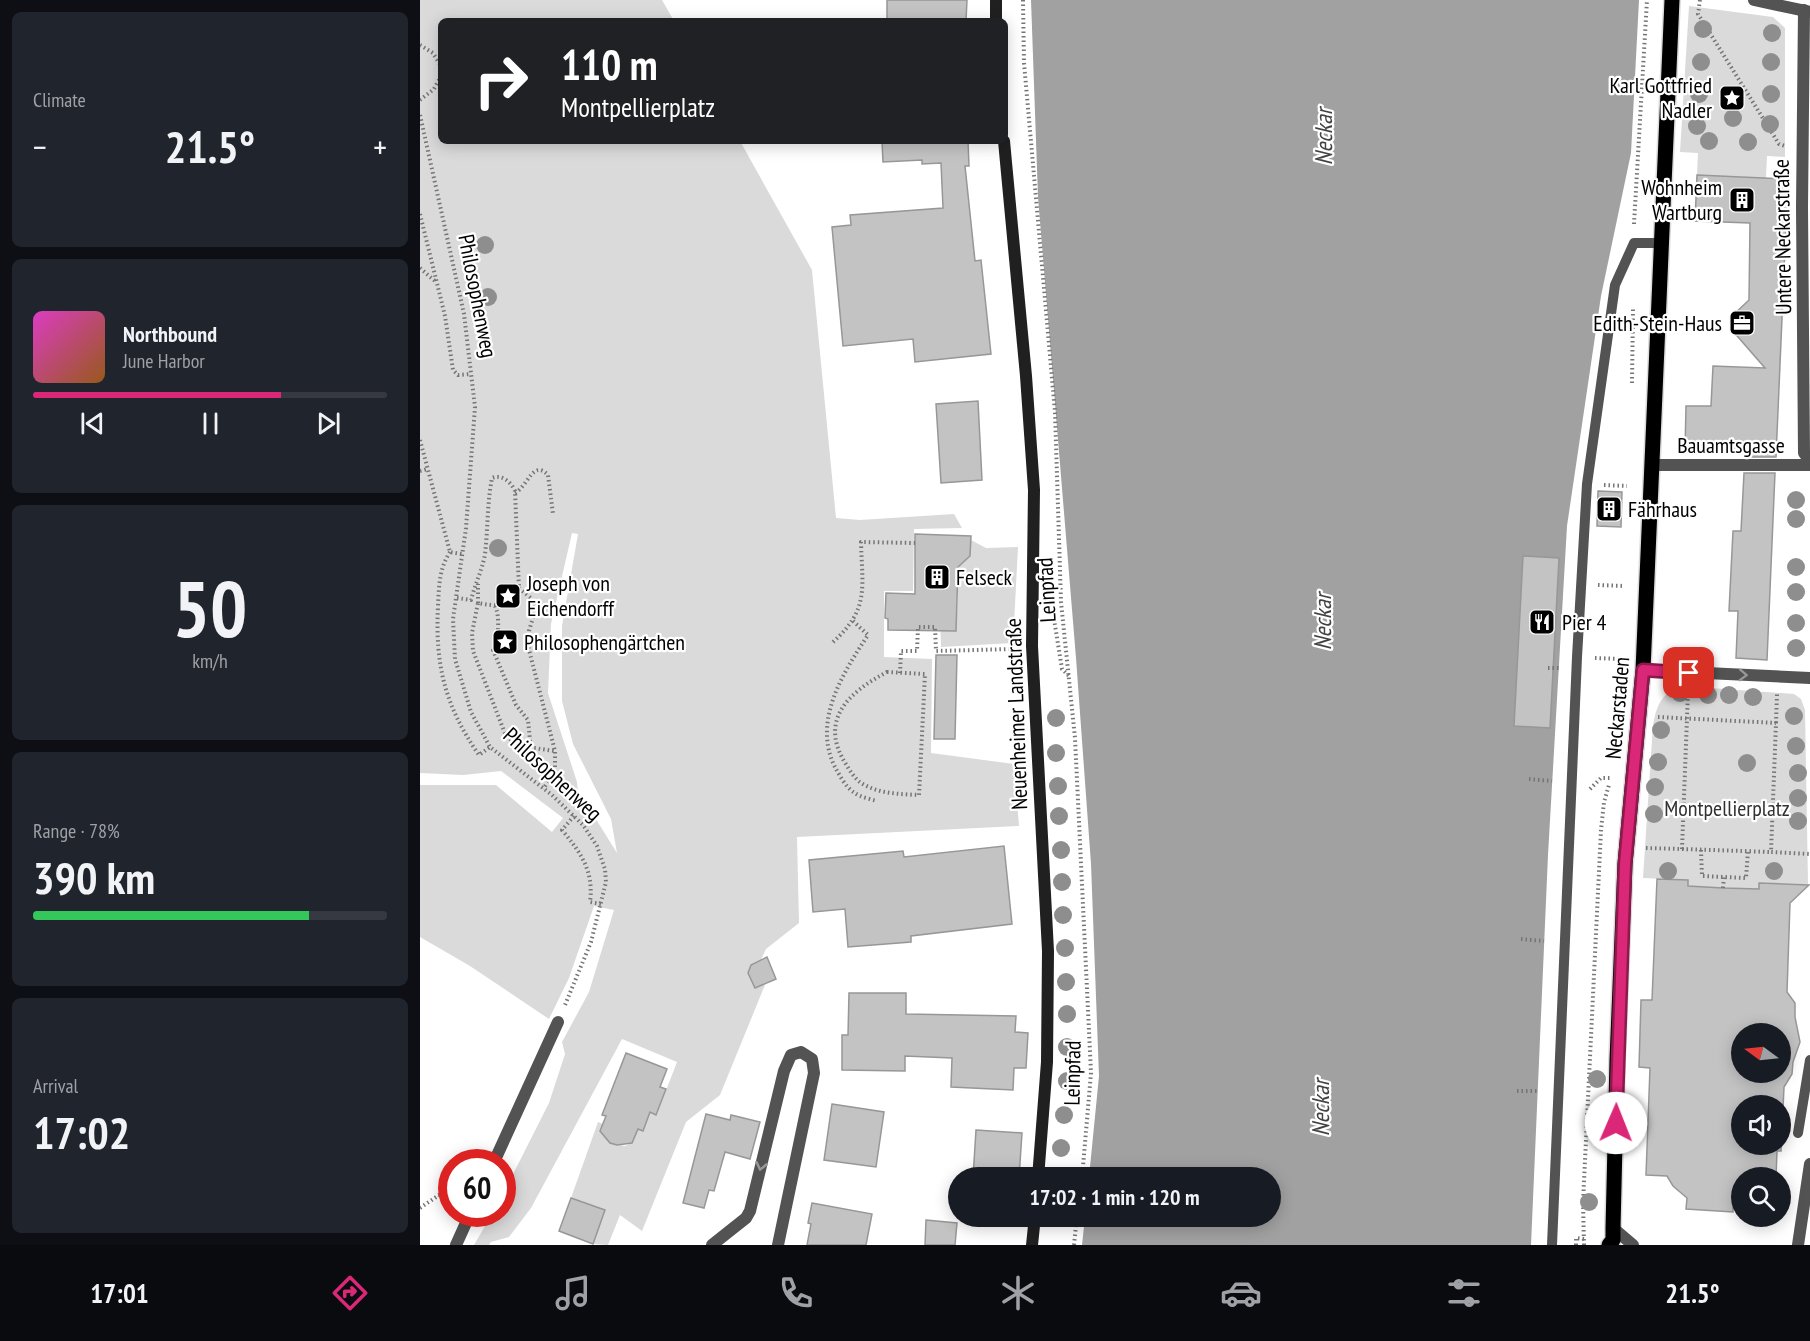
<!DOCTYPE html>
<html lang="en">
<head>
<meta charset="utf-8">
<style>
  :root { --surface:#171b24; --page:#20242c; --text:#f1f3f6; --muted:#9ea1a6; --line:#363941; --accent:#db2777 }
  body { margin:0; font-family:"PT Sans Narrow",sans-serif; background:var(--page); color:var(--text); height:100vh; display:flex; flex-direction:column; font-size:22px; white-space:nowrap }
  * { box-sizing:border-box; margin:0 }
  p { font-size:20px; color:var(--muted) }
  .icon { flex:none; width:33px; height:33px; fill:none; stroke:currentColor; stroke-width:2; stroke-linecap:round; stroke-linejoin:round }
  .map { position:relative; flex:1; overflow:hidden }
  .sheet { display:flex; flex-direction:column; gap:12px; padding:12px; background:#0d0f14; width:420px }
  .sheet>* { flex:none }
  .top-card { position:absolute; left:18px; top:18px; width:570px; height:126px; border-radius:9px; box-shadow:0 3px 15px #0003; background:#202124; color:#fff; overflow:hidden }
  .needle { width:39px; rotate:285deg }
  .controls { position:absolute; left:1311px; top:1023px; display:grid; gap:12px }
  .controls a { display:grid; place-items:center; width:60px; height:60px; border-radius:50%; background:var(--surface); box-shadow:0 3px 15px #0003; font-size:30px }
  .speed { position:absolute; left:18px; top:1149px; display:flex; gap:12px; font-size:30px; font-weight:700; text-align:center }
  .speed>* { display:grid; place-content:center; width:78px; height:78px; border-radius:50%; background:var(--surface); box-shadow:0 3px 15px #0003; line-height:1 }
  .speed .limit { border:9px solid #d22; background:#fff; color:#111 }
  .pin { position:absolute; display:grid; place-items:center; width:51px; height:51px; color:#fff; margin:-26px; border-radius:12px; box-shadow:0 3px 9px #0006 }
  .me { position:absolute; width:66px; margin:-33px; rotate:1deg; stroke-linejoin:round; filter:drop-shadow(0 0 4px #0008) }
  .turn { display:flex; align-items:center; gap:21px; height:126px; padding:0 24px; font-size:27px }
  .turn .icon { width:78px; height:78px; stroke-width:2.5 }
  .turn b { display:block; font-size:42px; line-height:51px }
  .big { font-size:45px; font-weight:700; line-height:1.1 }
  .sheet .card { flex:1; display:flex; flex-direction:column; justify-content:center; gap:9px; min-width:0; padding:0 21px; border-radius:9px; background:var(--page) }
  .sheet .dial { align-items:center; gap:0 }
  .dial b { font-size:78px; line-height:1 }
  .song { display:flex; align-items:center; gap:18px }
  .cover { width:72px; height:72px; border-radius:9px; background:linear-gradient(135deg,hsl(310 70% 55%),hsl(30 70% 35%)) }
  .played { height:6px; border-radius:3px; background:linear-gradient(90deg,var(--accent) 70%,var(--line) 70%) }
  .keys { display:flex; justify-content:space-around; direction:ltr }
  .heat { display:flex; justify-content:space-between; align-items:center; font-size:33px; direction:ltr }
  .charge { height:9px; border-radius:4px; background:linear-gradient(90deg,#34c759 78%,var(--line) 0) }
  .trip { position:absolute; left:528px; top:1167px; width:333px; height:60px; border-radius:30px; background:var(--surface); box-shadow:0 3px 15px #0003; font-weight:700; line-height:60px; text-align:center }
  .tab-bar { display:flex; height:96px; justify-content:space-around; align-items:center; background:#090b0e; color:var(--muted) }
  .tab-bar .icon { width:42px; height:42px }
  .tab-bar .on { color:var(--accent) }
  .tab-bar b { font-size:27px; color:var(--text) }
  main { display:flex; flex:1; min-height:0 }
  .map>svg:first-child { display:block }
  .green { fill:#dadada; fill-rule:evenodd }
  .water { fill:#a1a1a1 }
  .building { fill:#c3c3c3; stroke:#979797; stroke-width:1.5; fill-rule:evenodd }
  .lines { fill:none; stroke-linecap:round; stroke-linejoin:round }
  .primary-casing { stroke:#dbdbdb; stroke-width:18 }
  .path { stroke:#757575; stroke-width:4; stroke-dasharray:1.5 3; stroke-linecap:butt }
  .service { stroke:#535353; stroke-width:10 }
  .pedestrian { stroke:#535353; stroke-width:12 }
  .minor { stroke:#535353; stroke-width:12 }
  .secondary { stroke:#202020; stroke-width:12 }
  .primary { stroke:#000; stroke-width:15 }
  .tree { fill:#8e8e8e }
  .oneway { stroke:#989898 }
  .route-casing { stroke:#8e194d; stroke-width:15 }
  .route { stroke:#db2777; stroke-width:10 }
  .labels { text-anchor:middle; stroke-width:4.5; stroke-linejoin:round; paint-order:stroke }
  .poi-label { font-size:22px; fill:#000; stroke:#fff; text-anchor:start }
  .street-label { font-size:22px; fill:#000; stroke:#fff }
  .park-label { font-size:22px; fill:#313131; stroke:#fff }
  .water-label { font-size:24px; font-style:italic; fill:#424242; stroke:#fff }
</style>
</head>
<body>
<main>
<section class="sheet">
<div class="card"><p>Climate</p>
<div class="heat"><a>−</a><b class="big">21.5°</b><a>+</a></div>
</div>
<div class="card">
<div class="song"><i class="cover"></i><div><b>Northbound</b><p>June Harbor</p></div></div>
<div class="played"></div>
<div class="keys"><svg class="icon" aria-label="previous" viewBox="0 0 24 24"><path d="M18 5L8 12l10 7zM5 5v14"/></svg><svg class="icon" aria-label="pause" viewBox="0 0 24 24"><path d="M8 5v14M16 5v14"/></svg><svg class="icon" aria-label="next" viewBox="0 0 24 24"><path d="M6 5l10 7-10 7zM19 5v14"/></svg></div>
</div>
<div class="card dial"><b>50</b><p>km/h</p></div>
<div class="card"><p>Range · 78%</p><b class="big">390 km</b><div class="charge"></div></div>
<div class="card"><p>Arrival</p><b class="big">17:02</b></div>
</section>
<div class="map">
<svg width="1390" height="1245" viewBox="0 0 1390 1245">
  <rect width="100%" height="100%" fill="#fff"/>
  <g class="green">
    <path d="M0,0H242L254,21H21V141H320L392,270L416,518L440,520L534,514L542,528L494,529L493,591H464V657L512,659L511,753L594,764L599,826L377,837L379,923L346,949L339,964L347,980L300,1095L266,1122L222,1231L200,1215L188,1245L173,1244L185,1211L151,1198L178,1122L183,1124L180,1131L190,1143L205,1146L212,1143L218,1129L223,1130L230,1112L237,1114L257,1062L202,1039L111,1208L89,1237L71,1242L69,1245H54L72,1214H82L83,1194L129,1103L145,1054L142,1042L169,992L194,910L174,906L149,978L129,1019L50,966L0,937V785H76L132,832L143,818L81,771L43,775L0,773ZM152,533L158,534L142,626V701L153,744L191,819L197,853L169,808L158,794L157,782L128,693L131,624Z"/>
    <polygon points="1269,6 1353,17 1365,28 1365,157 1347,156 1346,178 1277,175 1278,153 1260,152"/>
    <polygon points="551,540 566,548 598,547 593,643 521,647 520,616 537,616 539,560 546,560 550,556"/>
    <path d="M1263,686L1374,694L1381,699L1385,710L1388,884L1339,883V889L1268,887V880L1223,878L1233,725C1237,704 1242,692 1263,686Z"/>
  </g>
  <polygon class="water" points="611,0 1219,0 1211,153 1181,296 1147,526 1128,855 1111,1245 662,1245 665,1217 850,1216 850,1178 669,1177 679,1076 671,864 656,658 618,197"/>
  <g class="building">
    <polygon points="467,0 547,0 546,21 467,21"/>
    <polygon points="462,141 548,141 549,166 545,166 555,261 561,260 571,354 495,362 493,339 423,346 412,227 431,225 430,215 523,208 521,163 502,164 502,160 463,162"/>
    <polygon points="1277,175 1368,179 1356,457 1325,457 1325,453 1265,451 1266,406 1291,406 1293,366 1345,368 1311,329 1312,316 1329,300 1330,223 1275,221"/>
    <polygon points="558,401 562,480 521,483 516,404"/>
    <polygon points="1324,473 1355,473 1347,660 1316,658 1318,611 1309,611 1313,531 1321,531"/>
    <polygon points="1178,491 1202,492 1201,527 1177,526"/>
    <polygon points="495,534 551,536 550,556 538,567 536,631 468,630 468,619 465,618 466,593 495,594"/>
    <polygon points="1103,556 1139,558 1130,728 1094,726"/>
    <polygon points="516,655 537,655 535,739 514,739"/>
    <polygon points="584,846 592,924 491,936 491,942 428,947 425,909 393,912 389,860 483,851 484,857"/>
    <path d="M1237,879L1268,880V886L1303,888L1339,889V883L1389,885L1370,903L1367,992L1375,1003V1017L1380,1042L1373,1062L1372,1074L1364,1087L1361,1151H1357L1356,1178H1322V1199L1313,1204V1212L1266,1209L1267,1198L1253,1186L1247,1176L1226,1175L1230,1068L1219,1067L1221,1000H1232ZM1322,1034H1360V1072H1322ZM1322,1106H1360V1144H1322Z"/>
    <polygon points="347,957 356,979 335,988 328,973 331,965"/>
    <polygon points="429,993 486,993 486,1014 596,1016 595,1032 608,1033 606,1068 594,1068 593,1090 531,1087 532,1058 485,1056 485,1071 422,1070 422,1035 428,1035"/>
    <polygon points="206,1053 247,1069 240,1087 246,1089 236,1115 230,1112 223,1131 218,1129 212,1143 197,1145 190,1143 180,1131 186,1116 182,1115"/>
    <polygon points="412,1104 464,1112 456,1167 404,1160"/>
    <polygon points="286,1114 310,1120 311,1115 340,1122 330,1159 305,1152 294,1191 289,1190 284,1208 263,1203"/>
    <polygon points="556,1130 602,1133 599,1178 553,1178"/>
    <polygon points="151,1198 185,1210 173,1244 139,1231"/>
    <polygon points="392,1203 452,1214 446,1245 387,1245 391,1224 388,1223"/>
    <polygon points="506,1220 537,1223 535,1245 505,1245"/>
  </g>
  <g class="lines">
    <g class="primary-casing">
      <polyline id="primary" points="1189,1245 1193,1240 1193,1228 1197,1060 1205,864 1223,670 1252,0"/>
    </g>
    <g class="path">
      <polyline points="603,0 604,63 635,412 641,602 655,738 671,1073 662,1178"/>
      <polyline points="1280,0 1278,14 1359,144 1365,146"/>
      <polyline points="0,45 13,53 21,66"/>
      <polyline points="0,100 14,89 21,76"/>
      <polyline points="0,115 44,314 55,407 46,528 33,619 35,659 51,712 70,747 132,795 163,825 177,846 185,869 186,882 171,942 145,1005"/>
      <polyline points="0,214 25,316 33,370 38,375 51,374"/>
      <polyline points="1214,224 1227,0"/>
      <polyline points="0,268 16,282"/>
      <polyline points="1212,383 1213,309"/>
      <polyline points="0,440 30,552 42,554"/>
      <polyline points="0,471 8,469"/>
      <polyline points="1184,485 1207,486"/>
      <path d="M95,493C108,486 113,459 128,475L133,514"/>
      <path d="M30,552C19,569 19,586 18,606C15,666 25,706 59,755L70,747"/>
      <polyline points="1178,585 1204,586"/>
      <polyline points="99,588 112,599 116,607 109,631 108,646 135,751 135,772 123,789"/>
      <path d="M37,598L51,600C55,584 62,571 65,554C68,529 67,503 72,478C82,474 91,482 95,491L99,590C91,609 75,606 58,603L52,633L53,651L86,736L100,746L135,751"/>
      <polyline points="58,603 58,584"/>
      <path d="M75,606C80,615 79,641 73,650L96,705L108,720L110,740L108,747"/>
      <polyline points="634,619 642,669 649,676"/>
      <path d="M433,621L448,635C423,673 392,721 415,767C420,776 426,788 435,793C440,797 450,799 457,801"/>
      <path d="M413,642C450,609 442,587 441,542L495,543"/>
      <polyline points="1175,658 1202,659"/>
      <polyline points="1128,668 1140,668"/>
      <path d="M467,672L505,674L499,795C480,794 459,794 441,783C434,778 429,769 424,761C399,718 431,691 467,672Z"/>
      <polyline points="480,673 481,651 497,651 498,627 515,627 516,651 593,649"/>
      <polyline points="1238,717 1356,723 1351,852 1390,854"/>
      <polyline points="1356,723 1357,694"/>
      <polyline points="1109,779 1132,781"/>
      <polyline points="1170,789 1181,778 1192,778"/>
      <path d="M154,816L142,830C161,853 174,871 170,902L181,904"/>
      <polyline points="1226,848 1262,849 1268,692"/>
      <polyline points="1262,849 1351,852"/>
      <polyline points="1281,850 1282,876 1326,878 1328,851"/>
      <polyline points="1303,888 1304,877"/>
      <polyline points="1101,939 1124,941"/>
      <polyline points="1097,1091 1117,1091"/>
      <polyline points="0,1208 19,1195 31,1208"/>
      <polyline points="654,1245 657,1216"/>
      <polyline points="1156,1245 1156,1238 1164,1239"/>
      <polyline points="1164,1245 1163,1202 1181,830 1184,802 1189,785"/>
    </g>
    <g class="service">
      <polyline points="1378,1133 1390,1060"/>
      <polyline points="1132,1245 1157,657 1167,484 1195,285 1214,243 1242,243"/>
    </g>
    <g class="pedestrian">
      <polyline points="1334,0 1390,12"/>
      <polyline points="1384,10 1382,207 1384,453 1390,461"/>
      <polyline points="1232,465 1390,465"/>
    </g>
    <g class="minor">
      <polyline points="1223,670 1390,678"/>
      <polyline points="74,1162 138,1022"/>
      <polyline points="1193,1228 1213,1245"/>
      <polyline points="36,1245 50,1214"/>
      <polyline points="292,1245 326,1218 330,1211 364,1071 371,1055 381,1052 392,1059 394,1073 358,1245"/>
      <polyline points="1378,1245 1390,1164"/>
    </g>
    <g class="secondary">
      <polyline points="576,21 576,0"/>
      <polyline points="584,141 606,376 614,490 612,646 628,951 627,1062 618,1178"/>
      <polyline points="612,1245 615,1216"/>
    </g>
    <use href="#primary" class="primary"/>
  </g>
  <g class="tree">
    <circle cx="1283" cy="29" r="9"/>
    <circle cx="1352" cy="33" r="9"/>
    <circle cx="1281" cy="62" r="9"/>
    <circle cx="1351" cy="62" r="9"/>
    <circle cx="1279" cy="94" r="9"/>
    <circle cx="1351" cy="94" r="9"/>
    <circle cx="1313" cy="118" r="9"/>
    <circle cx="1350" cy="124" r="9"/>
    <circle cx="1277" cy="126" r="9"/>
    <circle cx="1289" cy="141" r="9"/>
    <circle cx="1328" cy="142" r="9"/>
    <circle cx="65" cy="245" r="9"/>
    <circle cx="68" cy="297" r="9"/>
    <circle cx="1376" cy="500" r="9"/>
    <circle cx="1376" cy="519" r="9"/>
    <circle cx="78" cy="548" r="9"/>
    <circle cx="1376" cy="567" r="9"/>
    <circle cx="1376" cy="592" r="9"/>
    <circle cx="1376" cy="623" r="9"/>
    <circle cx="1376" cy="648" r="9"/>
    <circle cx="1260" cy="693" r="9"/>
    <circle cx="1288" cy="695" r="9"/>
    <circle cx="1309" cy="695" r="9"/>
    <circle cx="1333" cy="697" r="9"/>
    <circle cx="1374" cy="716" r="9"/>
    <circle cx="636" cy="718" r="9"/>
    <circle cx="1241" cy="730" r="9"/>
    <circle cx="1376" cy="746" r="9"/>
    <circle cx="636" cy="753" r="9"/>
    <circle cx="1238" cy="762" r="9"/>
    <circle cx="1327" cy="763" r="9"/>
    <circle cx="1378" cy="773" r="9"/>
    <circle cx="638" cy="786" r="9"/>
    <circle cx="1235" cy="787" r="9"/>
    <circle cx="1378" cy="798" r="9"/>
    <circle cx="1234" cy="814" r="9"/>
    <circle cx="639" cy="816" r="9"/>
    <circle cx="1378" cy="821" r="9"/>
    <circle cx="641" cy="850" r="9"/>
    <circle cx="1248" cy="871" r="9"/>
    <circle cx="1354" cy="871" r="9"/>
    <circle cx="642" cy="882" r="9"/>
    <circle cx="643" cy="915" r="9"/>
    <circle cx="645" cy="948" r="9"/>
    <circle cx="646" cy="982" r="9"/>
    <circle cx="647" cy="1014" r="9"/>
    <circle cx="647" cy="1047" r="9"/>
    <circle cx="1177" cy="1079" r="9"/>
    <circle cx="647" cy="1081" r="9"/>
    <circle cx="644" cy="1115" r="9"/>
    <circle cx="641" cy="1148" r="9"/>
    <circle cx="1169" cy="1202" r="9"/>
  </g>
  <defs><path id="oneway-chevron" d="M-2-3.5L2.5 0L-2 3.5" fill="none" stroke-width="1.6" stroke-linecap="round" stroke-linejoin="round" transform="scale(1.5)"/></defs>
  <g class="oneway">
    <use href="#oneway-chevron" transform="translate(1323 675) rotate(2)"/>
    <use href="#oneway-chevron" transform="translate(341 1166) rotate(103)"/>
  </g>
  <g class="lines">
    <g class="route-casing">
      <polyline id="route" points="1196,1123 1205,864 1223,670 1269,673"/>
    </g>
    <use href="#route" class="route"/>
  </g>
  <defs>
    <g id="sight-square" transform="scale(1.35)"><rect x="-9" y="-9" width="18" height="18" rx="4" fill="#000" stroke="#fff"/><path d="M0-6L1.8-2.2L6-1.7L2.9 1.2L3.7 5.4L0 3.3L-3.7 5.4L-2.9 1.2L-6-1.7L-1.8-2.2Z" fill="#fff"/></g>
    <g id="building-square" transform="scale(1.35)"><rect x="-9" y="-9" width="18" height="18" rx="4" fill="#000" stroke="#fff"/><path d="M-4-6H4V6H1V3H-1V6H-4ZM-2.5-4.3h1.7v1.8h-1.7ZM.8-4.3h1.7v1.8H.8ZM-2.5-1h1.7V.8h-1.7ZM.8-1h1.7V.8H.8Z" fill="#fff"/></g>
    <g id="office-square" transform="scale(1.35)"><rect x="-9" y="-9" width="18" height="18" rx="4" fill="#000" stroke="#fff"/><path d="M-6-3h4V-5.5h4V-3h4V5H-6ZM-1-4.5V-3h2v-1.5ZM-6 0V1H6V0Z" fill="#fff"/></g>
    <g id="restaurant-square" transform="scale(1.35)"><rect x="-9" y="-9" width="18" height="18" rx="4" fill="#000" stroke="#fff"/><path d="M-5-6h1v4h1v-4h1v4h1v-4h1v5L-1.5 .5V6h-2V.5L-5-1ZM5-6V6H3V1.5H1.5Q1.5-4 5-6Z" fill="#fff"/></g>
  </defs>
  <g fill-rule="evenodd">
    <use href="#sight-square" x="1312" y="98"/>
    <use href="#building-square" x="1322" y="200"/>
    <use href="#office-square" x="1322" y="323"/>
    <use href="#building-square" x="1189" y="509"/>
    <use href="#building-square" x="517" y="577"/>
    <use href="#sight-square" x="88" y="596"/>
    <use href="#restaurant-square" x="1122" y="622"/>
    <use href="#sight-square" x="85" y="642"/>
  </g>
  <g class="labels">
    <g class="poi-label">
      <text x="1292" y="93" text-anchor="end">Karl Gottfried<tspan x="1292" dy="25">Nadler</tspan></text>
      <text x="1302" y="195" text-anchor="end">Wohnheim<tspan x="1302" dy="25">Wartburg</tspan></text>
      <text x="1302" y="331" text-anchor="end">Edith-Stein-Haus</text>
      <text x="1208" y="517">Fährhaus</text>
      <text x="536" y="585">Felseck</text>
      <text x="107" y="591">Joseph von<tspan x="107" dy="25">Eichendorff</tspan></text>
      <text x="1142" y="630">Pier 4</text>
      <text x="104" y="650">Philosophengärtchen</text>
    </g>
    <g class="street-label">
      <text transform="translate(1362 237) rotate(-91)" y="8">Untere Neckarstraße</text>
      <text transform="translate(58 296) rotate(79)" y="8">Philosophenweg</text>
      <text x="1311" y="453">Bauamtsgasse</text>
      <text transform="translate(626 590) rotate(-93)" y="8">Leinpfad</text>
      <text transform="translate(1197 708) rotate(-85)" y="8">Neckarstaden</text>
      <text transform="translate(596 714) rotate(-92)" y="8">Neuenheimer Landstraße</text>
      <text transform="translate(133 774) rotate(43)" y="8">Philosophenweg</text>
      <text transform="translate(652 1073) rotate(-89)" y="8">Leinpfad</text>
    </g>
    <g class="park-label">
      <text x="1307" y="816">Montpellierplatz</text>
    </g>
    <g class="water-label">
      <text transform="translate(904 137) rotate(-90)" y="8">Neckar</text>
      <text transform="translate(903 622) rotate(-90)" y="8">Neckar</text>
      <text transform="translate(901 1108) rotate(-90)" y="8">Neckar</text>
    </g>
  </g>
</svg>
<div class="controls">
<a><svg class="needle" viewBox="-14 -14 28 28"><path d="M0-13l5 13h-10z" fill="#e53935"/><path d="M0 13l5-13h-10z" fill="#9ea1a6"/></svg></a>
<a><svg class="icon" aria-label="sound" viewBox="0 0 24 24"><path d="M4 9h4l5-4v14l-5-4H4zM17 9q2 3 0 6"/></svg></a>
<a><svg class="icon" aria-label="search" viewBox="0 0 24 24"><circle cx="10" cy="10" r="6"/><path d="M15 15l6 6"/></svg></a>
</div>
<div class="speed"><div class="limit">60</div></div>
<div class="pin" style="left:1269px;top:673px;background:#d93025"><svg class="icon" aria-label="arrive" viewBox="0 0 24 24"><path d="M6 21V4h12l-3 4 3 4H6"/></svg></div>
<svg class="me" style="left:1196px;top:1123px" viewBox="-20 -20 40 40"><circle r="19" fill="#fff"/><path d="M0-13L10 11 0 6-10 11z" fill="#db2777"/></svg>
<div class="trip">17:02 · 1 min · 120 m</div>
<div class="top-card">
<div class="turn"><svg class="icon" aria-label="right" viewBox="0 0 24 24"><path d="M7 20v-9h11M14 6l5 5-5 5"/></svg><div><b>110 m</b>Montpellierplatz</div></div>
</div>
</div>
</main>
<nav class="tab-bar">
<b>17:01</b>
<svg class="icon on" aria-label="directions" viewBox="0 0 24 24"><path d="M12 3l9 9-9 9-9-9zM9 14v-3h6M13 9l2 2-2 2"/></svg>
<svg class="icon" aria-label="music" viewBox="0 0 24 24"><path d="M9 18V5l10-2v13"/><circle cx="6" cy="18" r="3"/><circle cx="16" cy="16" r="3"/></svg>
<svg class="icon" aria-label="phone" viewBox="0 0 24 24"><path d="M5 4h4l2 5-3 2q2 4 5 5l2-3 5 2v4C11 20 4 13 5 4z"/></svg>
<svg class="icon" aria-label="climate" viewBox="0 0 24 24"><path d="M12 3v18M4 7l16 10M4 17L20 7"/></svg>
<svg class="icon" aria-label="car" viewBox="0 0 24 24"><path d="M5 17H2v-5l4-1 3-4h7l3 4 3 1v5h-3M9 17h6M6 11h13"/><circle cx="7" cy="17" r="2"/><circle cx="17" cy="17" r="2"/></svg>
<svg class="icon" aria-label="filters" viewBox="0 0 24 24"><path d="M4 7h16M4 17h16"/><circle cx="9" cy="7" r="2"/><circle cx="15" cy="17" r="2"/></svg>
<b>21.5°</b>
</nav>
</body>
</html>
